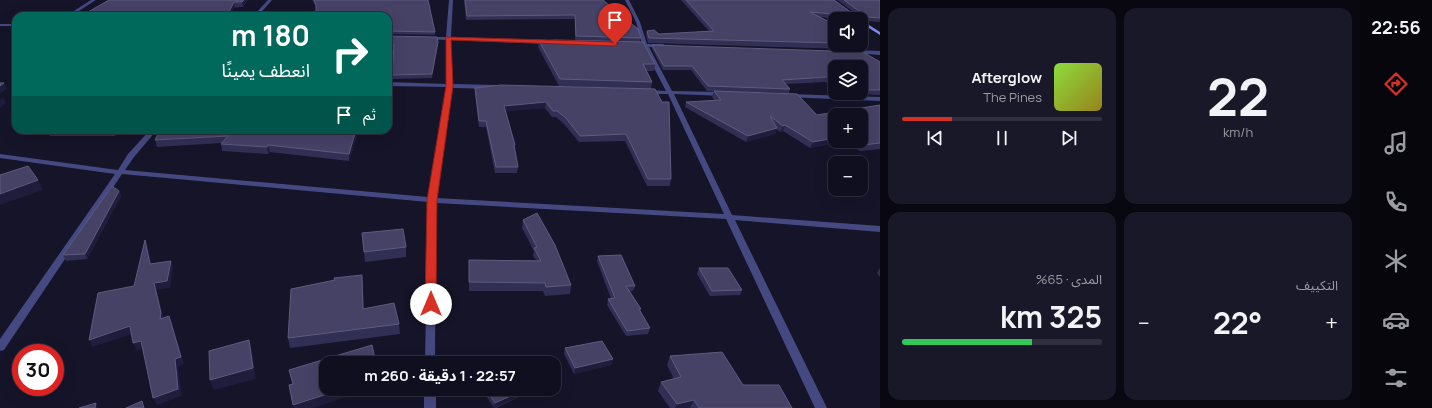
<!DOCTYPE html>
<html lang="ar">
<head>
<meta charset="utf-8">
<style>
  :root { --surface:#100f1f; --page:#191828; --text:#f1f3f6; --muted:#9c9ca4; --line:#302f3d; --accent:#d93025 }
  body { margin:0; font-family:Manrope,"Noto Sans Arabic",sans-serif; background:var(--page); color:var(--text); direction:rtl; height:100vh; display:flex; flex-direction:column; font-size:15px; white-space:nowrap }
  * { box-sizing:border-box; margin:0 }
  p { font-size:13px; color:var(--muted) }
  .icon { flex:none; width:22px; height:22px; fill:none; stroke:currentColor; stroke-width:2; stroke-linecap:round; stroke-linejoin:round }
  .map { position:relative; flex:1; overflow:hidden; direction:ltr }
  .drawer { display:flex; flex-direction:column; gap:8px; padding:8px; background:#090811; width:480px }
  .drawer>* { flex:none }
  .hud { position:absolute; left:12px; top:12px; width:380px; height:122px; border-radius:12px; box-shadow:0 4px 16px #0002,0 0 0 1px var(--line); direction:rtl; background:#00695c; color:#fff; overflow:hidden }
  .fabs { position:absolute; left:828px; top:12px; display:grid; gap:8px }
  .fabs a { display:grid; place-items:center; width:40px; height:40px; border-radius:8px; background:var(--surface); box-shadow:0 4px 16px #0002,0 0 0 1px var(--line); font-size:20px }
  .speed { position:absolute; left:12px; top:344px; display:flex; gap:8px; font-size:20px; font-weight:700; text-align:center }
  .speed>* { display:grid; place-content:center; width:52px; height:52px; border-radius:50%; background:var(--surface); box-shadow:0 4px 16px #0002,0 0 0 1px var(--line); line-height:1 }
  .speed .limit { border:6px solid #d22; background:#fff; color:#111 }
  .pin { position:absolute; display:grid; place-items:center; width:34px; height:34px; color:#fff; margin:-41px -17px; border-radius:50% 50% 50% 0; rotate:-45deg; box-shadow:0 0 4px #0007 }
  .pin .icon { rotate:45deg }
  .me { position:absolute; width:44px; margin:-22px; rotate:0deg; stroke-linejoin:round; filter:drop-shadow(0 0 3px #0008) }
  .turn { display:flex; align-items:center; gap:14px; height:84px; padding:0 16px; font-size:18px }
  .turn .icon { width:52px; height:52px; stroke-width:2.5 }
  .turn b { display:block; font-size:28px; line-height:34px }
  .then { display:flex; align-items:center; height:38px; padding:0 16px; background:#0003; gap:8px; font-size:15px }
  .big { font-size:30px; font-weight:700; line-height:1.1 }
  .drawer .card { flex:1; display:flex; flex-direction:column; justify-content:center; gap:6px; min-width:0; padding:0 14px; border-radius:12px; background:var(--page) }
  .drawer .dial { align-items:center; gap:0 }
  .dial b { font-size:52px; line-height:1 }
  .song { display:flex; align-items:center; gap:12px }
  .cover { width:48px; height:48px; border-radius:6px; background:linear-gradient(135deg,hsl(90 70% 55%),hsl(50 70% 35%)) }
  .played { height:4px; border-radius:2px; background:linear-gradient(90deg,var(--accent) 25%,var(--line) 25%) }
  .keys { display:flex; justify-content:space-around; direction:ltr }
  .heat { display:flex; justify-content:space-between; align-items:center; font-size:22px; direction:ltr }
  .charge { height:6px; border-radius:3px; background:linear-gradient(90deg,#34c759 65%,var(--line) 0) }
  .drawer .tiles { flex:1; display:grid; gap:8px; grid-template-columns:repeat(2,1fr) }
  .trip { position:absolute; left:319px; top:356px; width:242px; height:40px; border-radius:12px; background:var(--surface); box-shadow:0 4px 16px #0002,0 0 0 1px var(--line); font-weight:700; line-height:40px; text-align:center; direction:rtl }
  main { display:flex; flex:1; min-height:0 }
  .tab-bar { display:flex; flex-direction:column; width:72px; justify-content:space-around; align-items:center; background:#06060c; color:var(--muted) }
  .tab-bar .icon { width:28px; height:28px }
  .tab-bar .current { color:var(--accent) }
  .tab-bar b { font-size:18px; color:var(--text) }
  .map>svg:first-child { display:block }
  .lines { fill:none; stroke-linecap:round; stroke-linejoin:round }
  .street { fill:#454982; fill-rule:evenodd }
  .secondary { fill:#818cf0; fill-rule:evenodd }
  .wall { fill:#322f55; fill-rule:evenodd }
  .shaded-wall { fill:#1f1c3c }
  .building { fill:#454266; stroke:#5d5b7e }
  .route { fill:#d93025; stroke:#8d1f18 }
</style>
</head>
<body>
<main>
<nav class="tab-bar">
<b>22:56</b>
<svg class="icon current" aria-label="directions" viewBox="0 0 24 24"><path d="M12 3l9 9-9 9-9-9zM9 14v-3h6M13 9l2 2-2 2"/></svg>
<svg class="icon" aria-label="music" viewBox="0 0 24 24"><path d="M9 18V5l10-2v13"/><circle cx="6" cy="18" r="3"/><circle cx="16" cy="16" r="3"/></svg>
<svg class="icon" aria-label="phone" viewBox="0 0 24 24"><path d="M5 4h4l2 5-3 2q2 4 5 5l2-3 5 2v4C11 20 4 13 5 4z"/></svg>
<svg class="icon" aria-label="climate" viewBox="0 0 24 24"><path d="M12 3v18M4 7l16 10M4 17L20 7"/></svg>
<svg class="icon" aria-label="car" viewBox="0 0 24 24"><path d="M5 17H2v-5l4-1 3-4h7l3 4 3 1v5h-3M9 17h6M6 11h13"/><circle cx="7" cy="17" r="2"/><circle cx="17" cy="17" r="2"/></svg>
<svg class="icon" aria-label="filters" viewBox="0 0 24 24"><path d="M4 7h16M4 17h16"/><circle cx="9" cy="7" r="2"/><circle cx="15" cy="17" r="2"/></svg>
</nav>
<section class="drawer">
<div class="tiles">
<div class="card dial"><b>22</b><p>km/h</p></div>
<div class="card">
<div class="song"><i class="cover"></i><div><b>Afterglow</b><p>The Pines</p></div></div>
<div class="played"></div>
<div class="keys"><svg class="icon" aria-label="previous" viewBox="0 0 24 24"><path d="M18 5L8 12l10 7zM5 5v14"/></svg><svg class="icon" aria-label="pause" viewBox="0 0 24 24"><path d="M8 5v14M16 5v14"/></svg><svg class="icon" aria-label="next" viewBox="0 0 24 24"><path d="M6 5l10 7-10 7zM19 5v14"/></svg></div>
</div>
<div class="card"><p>التكييف</p>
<div class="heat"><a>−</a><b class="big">22°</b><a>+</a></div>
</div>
<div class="card"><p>المدى · 65%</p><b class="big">325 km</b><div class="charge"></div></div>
</div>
</section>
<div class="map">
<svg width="880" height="408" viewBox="0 0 880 408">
  <rect width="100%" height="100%" fill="#151429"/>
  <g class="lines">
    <g class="street">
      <polygon points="91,0 96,0 71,16 66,16"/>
      <polygon points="268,0 272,0 258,16 253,16"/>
      <polygon points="449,0 453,0 451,37 549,40 552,42 549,44 451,40 453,84 497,85 500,87 497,89 453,88 436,198 724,214 668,94 647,94 644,92 647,90 666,91 643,47 635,47 632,45 635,43 642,44 636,22 625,0 629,0 640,22 647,44 663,44 666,46 663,48 649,47 672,91 723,92 726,94 723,96 674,94 732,215 880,226 880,232 735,220 827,408 815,408 726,219 436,203 435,363 425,363 428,202 122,174 4,350 0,351 0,339 115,174 0,158 0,154 118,170 128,154 150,130 157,130 134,157 125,170 428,197 447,87 388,86 388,82 447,84 446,40 427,39 425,38 427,37 446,37"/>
      <rect x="0" y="24" width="16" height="2"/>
      <polygon points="855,50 880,51 880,55 853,53 853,51"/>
      <polygon points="789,94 880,97 880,101 787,97 786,96"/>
      <rect x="424" y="389" width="12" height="19"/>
    </g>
    <g class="secondary">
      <polygon points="829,0 834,0 860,19 855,19"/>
      <polygon points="861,20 880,32 880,35 861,23"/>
    </g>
  </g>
  <g class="wall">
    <polygon points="248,0 243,7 81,16"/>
    <polygon points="312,0 428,0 435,32 435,35 388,34 388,16 316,14 316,7"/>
    <polygon points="464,0 603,0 641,38 640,42 655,64 654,71 646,71 652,82 651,89 559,86 538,47 539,41 575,40 575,19 466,20"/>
    <polygon points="681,0 834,0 856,16 855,19 840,19 820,17 835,25 835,45 850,45 849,49 648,43 646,35 647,31 659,34 709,31"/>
    <polygon points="837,0 880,0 880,22 866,21"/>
    <polygon points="388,36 438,45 432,78 392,79 394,48 388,48"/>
    <polygon points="861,38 866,41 864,45 860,45 861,45"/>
    <polygon points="652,45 880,62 880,95 839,93 861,93 861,67 835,67 835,89 826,82 786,84 790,89 789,93 707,91 691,70 663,70 652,49"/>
    <polygon points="475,88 655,89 671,179 670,186 647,186 625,141 579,142 564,124 556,117 552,117 545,108 506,111 515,145 515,150 518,167 517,173 495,173 486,127 479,127 475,94"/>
    <path d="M714,91L817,115L880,105V149L860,151L852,145H849L842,142L810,148L783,131L780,132L777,129L775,134L746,142L685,107L686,102L715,101L712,97ZM861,115V141H835Z"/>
    <polygon points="48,130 119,130 115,136 50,136"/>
    <polygon points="160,130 356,130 357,136 349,161 270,152 268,154 222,151 221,144 221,143 157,147 155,140"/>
    <polygon points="119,191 121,196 87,259 66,261 63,255"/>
    <polygon points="523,220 571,285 570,294 545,296 543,291 469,291 469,260 536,260 533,256 534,251 522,228"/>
    <polygon points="362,233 406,247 406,257 365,262"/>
    <polygon points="598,256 635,286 633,291 629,292 650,328 648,334 626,336 607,305 608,299 611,299 597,261"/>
    <polygon points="699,268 742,290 740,295 710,296 697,274"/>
    <polygon points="880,268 880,277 877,273"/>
    <polygon points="362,275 364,309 399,324 400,334 290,348 288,338"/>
    <polygon points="565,348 613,359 611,365 574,374 564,354"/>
    <polygon points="670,356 743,385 792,408 670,408 658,391 661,382 674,379 667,365"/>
    <polygon points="482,389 534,389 534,390 496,408 494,408"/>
  </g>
  <g class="shaded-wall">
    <polygon points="244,0 248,0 243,7 242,2"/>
    <polygon points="234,2 235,7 230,16 227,16"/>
    <polygon points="438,42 438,45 432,78 432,74"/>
    <polygon points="4,83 7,89 0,94 0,86"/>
    <polygon points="3,97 6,103 0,108 0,99"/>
    <polygon points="546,102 545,108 504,112 504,106"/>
    <polygon points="785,125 783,131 780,132 783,126"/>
    <polygon points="777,128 775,134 746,142 748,136"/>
    <polygon points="113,130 119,130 115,136"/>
    <polygon points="356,130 357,136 349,161 349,154"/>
    <polygon points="835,138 835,141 843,141 842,142 810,148 813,142"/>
    <polygon points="851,141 854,141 852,145 849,145"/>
    <polygon points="268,145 270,152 268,154 267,147"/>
    <polygon points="38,180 43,190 0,205 0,194"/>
    <polygon points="119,191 121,196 87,259 85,254"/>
    <polygon points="145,240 148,247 153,271 150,264"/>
    <polygon points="171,261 173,268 170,288 157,290 164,320 160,319 154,283"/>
    <polygon points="362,275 363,285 364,319 363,309"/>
    <polygon points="169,316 172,323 184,364 178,367 182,396 157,405 153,398"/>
    <polygon points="130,326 133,334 92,347 89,340"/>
    <polygon points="249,340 252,351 256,379 214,390 210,380"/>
    <polygon points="141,341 144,348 137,351 133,343"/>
    <polygon points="613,359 611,365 574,374 575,368"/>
    <polygon points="343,389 352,389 352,395 313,408 294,408 293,405"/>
    <polygon points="526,389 534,389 534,390 494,408 495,403"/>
    <polygon points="694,400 690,408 675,408 677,404"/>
    <polygon points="96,403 98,408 95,408"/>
  </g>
  <g class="building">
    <polygon points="109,0 244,0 242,2 234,2 227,16 81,16"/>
    <polygon points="314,0 428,0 435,32 388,31 388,16 314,16 316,14 316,5"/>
    <polygon points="465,0 603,0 638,29 641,38 576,36 575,15 467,16"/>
    <polygon points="686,0 834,0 856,16 810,12 835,25 835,43 649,38 647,31 654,30 659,34 714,31"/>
    <polygon points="844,0 880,0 880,18 867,17"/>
    <polygon points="388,36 437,37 438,42 432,74 392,75 394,45 388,44"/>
    <polygon points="861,38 866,41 861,40"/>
    <polygon points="556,40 643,42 655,64 643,64 652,82 560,79 539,41"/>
    <polygon points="652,45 863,52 880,62 880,90 861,90 861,67 835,67 835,84 827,77 782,80 790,89 708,86 692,66 664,66"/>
    <polygon points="0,83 4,83 0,86"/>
    <polygon points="501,85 655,89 662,102 669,102 671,179 648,179 626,134 580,136 565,117 557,111 553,111 546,102 504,106 515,145 514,145 518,167 496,167 486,121 479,121 475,88"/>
    <polygon points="714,91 797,94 817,115 880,105 880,143 863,145 858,141 861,141 861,115 835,115 835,138 813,142 785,125 783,126 770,116 777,128 748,136 686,102 721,100"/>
    <polygon points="160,130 356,130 349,154 268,145 267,147 221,144 228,136 155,140"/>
    <polygon points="28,166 38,180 0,194 0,175"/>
    <polygon points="112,186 119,191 85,254 63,255"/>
    <polygon points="537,213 555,245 571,285 546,287 545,283 469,282 469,260 541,261 534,248 537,247 523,220"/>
    <polygon points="403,229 406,247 364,252 362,233"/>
    <polygon points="145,240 150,264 171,261 167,281 154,283 161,313 160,319 169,316 181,357 175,359 178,389 153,398 141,341 133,343 130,326 89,340 98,293 134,286"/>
    <polygon points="621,255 635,286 626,286 641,309 639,309 650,328 627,331 608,299 615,298 598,256"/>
    <polygon points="699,268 728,268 742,290 712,291"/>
    <polygon points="362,275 363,309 394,303 399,324 288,338 291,289 335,280 334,278"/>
    <polygon points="249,340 253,368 210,380 209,351"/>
    <polygon points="602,341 613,359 575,368 565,348"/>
    <polygon points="372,345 376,363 326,363 326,389 343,389 293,405 289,385 293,384 289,370"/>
    <polygon points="722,352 743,385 779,385 792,408 699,408 694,400 677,404 661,382 681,377 670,356"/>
    <polygon points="486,389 526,389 495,403"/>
    <polygon points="142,401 144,408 126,408"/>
    <polygon points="96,403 95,408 79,408"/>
  </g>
  <polygon class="route" points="446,37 615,42 618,44 615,46 451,40 453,86 437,200 436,304 435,307 427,307 425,304 427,200 446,86"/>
</svg>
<div class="fabs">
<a><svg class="icon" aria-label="sound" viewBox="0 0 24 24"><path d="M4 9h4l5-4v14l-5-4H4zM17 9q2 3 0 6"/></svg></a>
<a><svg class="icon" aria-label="layers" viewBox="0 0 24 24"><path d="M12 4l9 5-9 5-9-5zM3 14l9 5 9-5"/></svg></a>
<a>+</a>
<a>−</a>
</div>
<div class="speed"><div class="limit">30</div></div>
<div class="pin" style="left:615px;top:44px;background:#d93025"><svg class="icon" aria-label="arrive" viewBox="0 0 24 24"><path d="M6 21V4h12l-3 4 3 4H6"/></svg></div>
<svg class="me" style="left:431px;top:304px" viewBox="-20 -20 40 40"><circle r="19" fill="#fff"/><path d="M0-13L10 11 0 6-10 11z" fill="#d93025"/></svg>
<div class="trip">22:57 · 1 دقيقة · 260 m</div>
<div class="hud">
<div class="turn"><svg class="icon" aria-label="right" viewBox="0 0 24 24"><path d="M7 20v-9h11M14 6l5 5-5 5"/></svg><div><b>180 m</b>انعطف يمينًا</div></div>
<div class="then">ثم<svg class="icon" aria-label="arrive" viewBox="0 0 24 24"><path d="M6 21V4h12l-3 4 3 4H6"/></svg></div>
</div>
</div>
</main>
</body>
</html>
